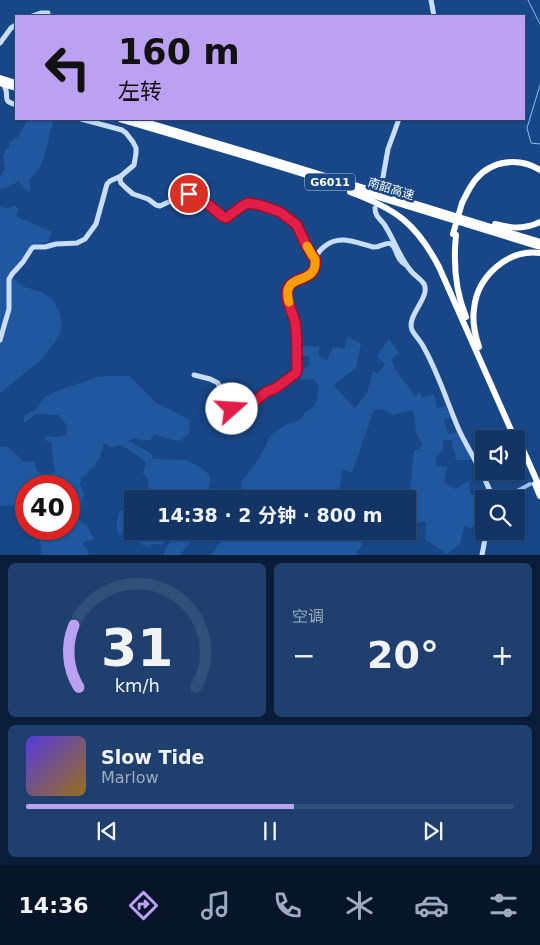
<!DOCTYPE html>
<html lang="zh">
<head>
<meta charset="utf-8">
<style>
  :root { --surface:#123565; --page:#1f406e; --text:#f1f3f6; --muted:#9cabbf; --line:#315079; --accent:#bca0f2 }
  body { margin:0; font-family:"DejaVu Sans","Noto Sans SC",sans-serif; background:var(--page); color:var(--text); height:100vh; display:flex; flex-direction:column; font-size:19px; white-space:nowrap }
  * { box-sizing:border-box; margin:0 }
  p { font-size:16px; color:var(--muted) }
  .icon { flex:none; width:28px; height:28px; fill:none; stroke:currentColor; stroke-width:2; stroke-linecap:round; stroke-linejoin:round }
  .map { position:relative; height:555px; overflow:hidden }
  .details { display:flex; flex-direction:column; gap:8px; padding:8px; background:#0a1d38; flex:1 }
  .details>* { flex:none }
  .banner { position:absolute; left:15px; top:15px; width:510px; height:105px; border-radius:0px; box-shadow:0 1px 4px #0004,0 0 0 1px var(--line); background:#bca0f2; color:#111; overflow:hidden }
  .fabs { position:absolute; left:475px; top:430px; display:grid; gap:10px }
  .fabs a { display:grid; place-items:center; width:50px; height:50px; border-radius:0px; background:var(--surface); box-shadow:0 1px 4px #0004,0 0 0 1px var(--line); font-size:25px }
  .speed { position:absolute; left:15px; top:475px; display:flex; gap:10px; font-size:25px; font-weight:700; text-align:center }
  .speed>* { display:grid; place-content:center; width:65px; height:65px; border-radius:50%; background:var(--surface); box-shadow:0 1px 4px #0004,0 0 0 1px var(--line); line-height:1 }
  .speed .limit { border:8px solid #d22; background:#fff; color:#111 }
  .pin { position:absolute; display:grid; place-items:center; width:42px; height:42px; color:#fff; margin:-21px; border:2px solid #fff; border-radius:50%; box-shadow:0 1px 5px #0007 }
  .me { position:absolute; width:55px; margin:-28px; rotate:71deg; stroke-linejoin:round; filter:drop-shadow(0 0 4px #0008) }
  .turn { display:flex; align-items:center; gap:18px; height:105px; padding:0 20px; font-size:22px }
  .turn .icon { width:65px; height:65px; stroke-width:2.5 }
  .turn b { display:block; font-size:35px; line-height:42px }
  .big { font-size:38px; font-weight:700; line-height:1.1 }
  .details .card { flex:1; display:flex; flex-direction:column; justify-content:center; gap:8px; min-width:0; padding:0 18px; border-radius:8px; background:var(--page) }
  .details .dial { align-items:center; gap:0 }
  .dial svg { height:130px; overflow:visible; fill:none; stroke:var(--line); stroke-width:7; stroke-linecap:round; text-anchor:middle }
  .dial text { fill:var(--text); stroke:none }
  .song { display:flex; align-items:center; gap:15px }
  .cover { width:60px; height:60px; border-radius:8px; background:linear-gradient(135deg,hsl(250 70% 55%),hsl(40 70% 35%)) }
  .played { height:5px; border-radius:2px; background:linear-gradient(90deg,var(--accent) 55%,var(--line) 55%) }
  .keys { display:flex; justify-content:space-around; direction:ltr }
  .heat { display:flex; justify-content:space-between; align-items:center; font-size:28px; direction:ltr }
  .details .tiles { flex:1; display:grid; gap:8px; grid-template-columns:1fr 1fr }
  .card:last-child { grid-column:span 2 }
  .trip { position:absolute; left:124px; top:490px; width:292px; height:50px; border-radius:0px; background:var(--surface); box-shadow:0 1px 4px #0004,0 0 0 1px var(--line); font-weight:700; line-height:50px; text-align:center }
  .dock { display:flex; height:80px; justify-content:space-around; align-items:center; background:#071528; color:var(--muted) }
  .dock .icon { width:35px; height:35px }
  .dock .current { color:var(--accent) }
  .dock b { font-size:22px; color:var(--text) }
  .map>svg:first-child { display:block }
  .green { fill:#2058a0 }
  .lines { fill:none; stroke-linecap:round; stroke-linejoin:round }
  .stream { stroke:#91bcf0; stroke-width:1 }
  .street { stroke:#9ec1ed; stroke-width:4 }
  .secondary { stroke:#cbdef9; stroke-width:5 }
  .highway { stroke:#fff; stroke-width:6 }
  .highway-bridge { stroke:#fff; stroke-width:6 }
  .route-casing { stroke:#92132f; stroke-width:12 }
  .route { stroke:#e11d48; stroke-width:9 }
  .slow { stroke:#f59e0b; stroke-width:9 }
  .labels { text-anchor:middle; stroke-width:5; stroke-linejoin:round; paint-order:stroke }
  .shield { fill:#184787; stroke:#bac8db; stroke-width:1 }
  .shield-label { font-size:11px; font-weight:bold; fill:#fff }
  .street-label { font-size:12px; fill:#fff; stroke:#184787 }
</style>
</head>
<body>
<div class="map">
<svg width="540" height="555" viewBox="0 0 540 555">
  <rect width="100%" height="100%" fill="#184787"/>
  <g class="green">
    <path d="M28,119H55C45,139 49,165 29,179L31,189L29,192L26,191L19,181C12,184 7,189 0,189V177L5,169L3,156L5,151L9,147L11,141L18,137Z"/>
    <polygon points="15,206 19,209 16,216 52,232 48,242 32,245 20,262 8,274 24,287 42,292 53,300 60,313 62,327 55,342 42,359 0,393 0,207 6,208"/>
    <polygon points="348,337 361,343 356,368 333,385 355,408 367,393 373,371 378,374 385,364 377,356 389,339 399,353 391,359 395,369 415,396 420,392 422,398 434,394 437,408 445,406 452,418 444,419 448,434 458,432 471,460 456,460 452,440 443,440 443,449 436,458 436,466 447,467 444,482 455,489 469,481 470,493 477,496 474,508 481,512 472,528 464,526 460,544 447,554 426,540 426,521 408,525 408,499 391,499 409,497 414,451 423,446 416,432 415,418 412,410 393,415 382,409 374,410 352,473 342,469 339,497 341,499 244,499 241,482 259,458 271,435 285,425 300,420 306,412 312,409 317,400 319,387 314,379 301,380 301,370 309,366 310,357 301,355 301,345 319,347 319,356 327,360 333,347 344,349"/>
    <path d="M108,376H129L156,403L190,420L189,434L180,441L169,439L154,434L150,440C142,441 135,436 128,441L151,453L153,459L187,460L201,468L210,476L209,493L214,497V499H132V526L124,527L120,537C115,529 117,522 119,512L124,509V501L129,494L148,493L149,481L143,473L146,463L144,460L125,447L121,445L112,447L104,443L100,457L94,466L82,478L80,484L84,494L82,504L77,518L88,527L94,539L82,543L89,553L87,555H42L38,529H69V486H26V509L8,505L0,506V447L6,446L15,453L24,462L34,461L37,471L43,476L55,472L51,442L44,440L46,436C54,437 60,438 67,434L66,424L58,415L36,414L24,423V416L36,409L45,397L59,390L97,377Z"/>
    <polygon points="138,531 171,531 171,534 162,545 152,544 150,548 137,542"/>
    <polygon points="185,531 190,531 190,542 180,555 164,555 165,549 176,535 185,535"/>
    <path d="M227,531H364C364,540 362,546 356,553L358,555H210L214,551Z"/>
  </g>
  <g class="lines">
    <g class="stream">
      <polyline points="528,0 540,24"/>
      <polyline points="540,85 527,128 531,143 540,144"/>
    </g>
    <polyline class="street" points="506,499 510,495 530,484"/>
    <g class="secondary">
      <polyline points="431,0 434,16"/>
      <polyline points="32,16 41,13 48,13 47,16"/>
      <polyline points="0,43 11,28 16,25"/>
      <path d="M3,82C3,83 6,90 6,90C8,101 3,100 16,105"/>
      <path d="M81,119L122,130L126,133L133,142L136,148V153L134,165L121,176L120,180L121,183L126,188L133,194L148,199L156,205L160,206L173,200L193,194C206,198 214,212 226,217L242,206L248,203L260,205L280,212L297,225L305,243L312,255L315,259"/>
      <polyline points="381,188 388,149 399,119"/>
      <path d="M375,208C375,216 380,219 384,224C394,239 399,257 411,271C414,275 421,279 424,284C431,297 406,316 412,330C415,336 420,340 423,346C438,372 447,402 459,430C470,453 485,475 493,499"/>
      <polyline points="0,340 9,309 9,279 12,274 23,262 32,248 34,247 45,247 56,244 77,243 85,239 96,224 107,184 110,181 121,176"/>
      <path d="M194,375L210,379L218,383C223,395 220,401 232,409H235L242,405L249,404L255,401L267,392L277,388L292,377L296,373L297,369C295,351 297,333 293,315C291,308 285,297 288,289C292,279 302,281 309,275C316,271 314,265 316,258C317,254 321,249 325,246C340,234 357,243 373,247C379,248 387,241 391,244C398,249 395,259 406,265"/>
      <polyline points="482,555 485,539 487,531"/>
    </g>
    <g class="highway">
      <polyline points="120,119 278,166 540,247"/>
      <polyline points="136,119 280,162 540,242"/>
      <path d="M350,192C396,209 416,223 439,267L515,439"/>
      <path d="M462,203C466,195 470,186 476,179C492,160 519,157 540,170"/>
      <path d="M495,224C511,228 525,230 540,222"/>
      <path d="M456,235C453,264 455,290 466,317"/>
      <path d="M479,347C475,335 472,322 474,309C477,277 507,249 540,253"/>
      <polyline points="516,434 540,488"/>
      <polyline points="535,484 540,496"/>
    </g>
    <g class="highway-bridge">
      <polyline points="0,78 16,83"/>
      <polyline points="0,83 16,88"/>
      <polyline points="453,234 462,203"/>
    </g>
  </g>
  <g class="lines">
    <g class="route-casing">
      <path id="route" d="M189,194L197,195L222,216L226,218L242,206L248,203L260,205L280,212L297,225L305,243L312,255L315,259C318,284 292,273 287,291C285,299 293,313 295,322C298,337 296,354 297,369L296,373L276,388L266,392L255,401L232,409"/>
    </g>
    <use href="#route" class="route"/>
    <path class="slow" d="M289,302C280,270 318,288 315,259L312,255L307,246"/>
  </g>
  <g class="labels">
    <rect class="shield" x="305" y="173.5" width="50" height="17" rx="4"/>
    <g class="shield-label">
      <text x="330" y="186">G6011</text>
    </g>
    <g class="street-label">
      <text transform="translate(391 189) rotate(17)" y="4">南韶高速</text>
    </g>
  </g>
</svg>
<div class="fabs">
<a><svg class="icon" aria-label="sound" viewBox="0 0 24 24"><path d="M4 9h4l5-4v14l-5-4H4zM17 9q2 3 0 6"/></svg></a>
<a><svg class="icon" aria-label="search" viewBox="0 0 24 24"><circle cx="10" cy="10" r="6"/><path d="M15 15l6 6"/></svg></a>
</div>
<div class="speed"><div class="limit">40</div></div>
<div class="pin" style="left:189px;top:194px;background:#d93025"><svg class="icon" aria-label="arrive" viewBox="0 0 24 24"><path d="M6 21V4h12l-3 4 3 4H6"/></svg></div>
<svg class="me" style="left:232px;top:409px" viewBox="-20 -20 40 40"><circle r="19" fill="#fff"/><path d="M0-13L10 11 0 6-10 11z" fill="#e11d48"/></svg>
<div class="trip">14:38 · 2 分钟 · 800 m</div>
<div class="banner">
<div class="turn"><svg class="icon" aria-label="left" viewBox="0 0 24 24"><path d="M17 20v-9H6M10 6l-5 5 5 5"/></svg><div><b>160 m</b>左转</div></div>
</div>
</div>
<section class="details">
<div class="tiles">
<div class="card dial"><svg viewBox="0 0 100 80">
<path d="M14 69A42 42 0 1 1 86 69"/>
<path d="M14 69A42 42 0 0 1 11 31" stroke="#bca0f2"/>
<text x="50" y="56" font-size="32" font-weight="700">31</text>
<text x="50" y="72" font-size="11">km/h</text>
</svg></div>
<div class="card"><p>空调</p>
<div class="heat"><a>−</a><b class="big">20°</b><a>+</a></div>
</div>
<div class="card">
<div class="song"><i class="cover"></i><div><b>Slow Tide</b><p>Marlow</p></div></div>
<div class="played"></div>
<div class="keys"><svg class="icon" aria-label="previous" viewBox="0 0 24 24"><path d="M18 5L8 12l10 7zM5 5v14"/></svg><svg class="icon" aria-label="pause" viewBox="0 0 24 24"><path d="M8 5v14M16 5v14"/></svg><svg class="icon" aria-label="next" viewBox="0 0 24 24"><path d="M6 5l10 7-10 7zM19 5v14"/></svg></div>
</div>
</div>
</section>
<nav class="dock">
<b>14:36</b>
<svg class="icon current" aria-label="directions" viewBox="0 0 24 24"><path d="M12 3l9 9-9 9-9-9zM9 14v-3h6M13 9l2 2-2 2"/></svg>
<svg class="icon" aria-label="music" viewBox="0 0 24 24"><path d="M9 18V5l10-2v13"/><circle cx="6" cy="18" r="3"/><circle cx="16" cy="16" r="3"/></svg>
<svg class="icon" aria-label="phone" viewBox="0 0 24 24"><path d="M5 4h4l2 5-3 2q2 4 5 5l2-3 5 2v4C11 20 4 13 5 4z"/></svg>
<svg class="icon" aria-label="climate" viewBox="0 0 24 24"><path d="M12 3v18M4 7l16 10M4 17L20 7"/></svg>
<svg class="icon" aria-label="car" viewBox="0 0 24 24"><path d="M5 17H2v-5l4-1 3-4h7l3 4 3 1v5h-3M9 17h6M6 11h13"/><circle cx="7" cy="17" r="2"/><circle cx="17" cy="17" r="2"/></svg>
<svg class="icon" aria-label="filters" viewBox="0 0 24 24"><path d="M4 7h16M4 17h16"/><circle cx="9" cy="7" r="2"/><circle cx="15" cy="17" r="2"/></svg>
</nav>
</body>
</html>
